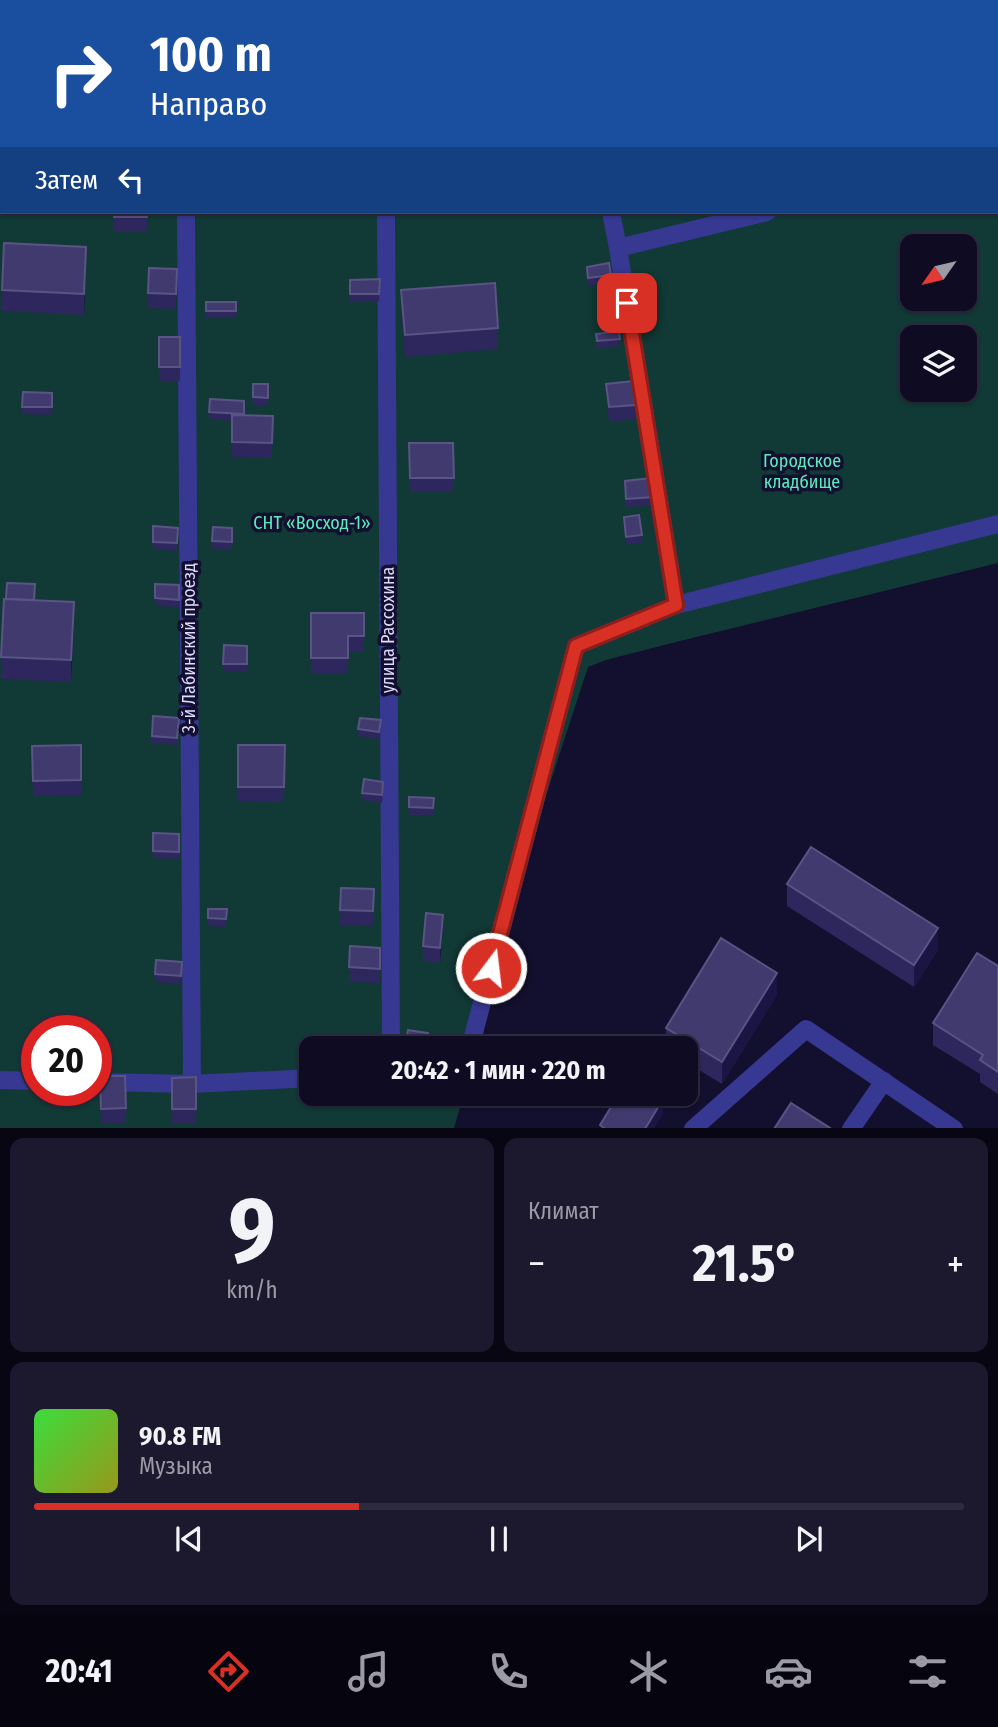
<!DOCTYPE html>
<html lang="ru">
<head>
<meta charset="utf-8">
<style>
  :root { --surface:#0e0b22; --page:#1c192f; --text:#f1f3f6; --muted:#9b9ba5; --line:#2e2b40; --accent:#d93025 }
  body { margin:0; font-family:"Fira Sans Condensed",sans-serif; background:var(--page); color:var(--text); height:100vh; display:flex; flex-direction:column; font-size:26px; white-space:nowrap }
  * { box-sizing:border-box; margin:0 }
  p { font-size:23px; color:var(--muted) }
  .icon { flex:none; width:38px; height:38px; fill:none; stroke:currentColor; stroke-width:2; stroke-linecap:round; stroke-linejoin:round }
  .map { position:relative; height:1128px; overflow:hidden }
  .panel { display:flex; flex-direction:column; gap:10px; padding:10px; background:#080613; flex:1 }
  .panel>* { flex:none }
  .guide { position:absolute; left:0px; top:0px; width:999px; height:214px; box-shadow:0 2px 5px #0004,0 0 0 2px var(--line); background:#1a4fa0; color:#fff; overflow:hidden }
  .needle { width:46px; rotate:236deg }
  .fabs { position:absolute; left:900px; top:234px; display:grid; gap:14px }
  .fabs a { display:grid; place-items:center; width:77px; height:77px; border-radius:14px; background:var(--surface); box-shadow:0 2px 5px #0004,0 0 0 2px var(--line); font-size:35px }
  .speed { position:absolute; left:21px; top:1015px; display:flex; gap:14px; font-size:35px; font-weight:700; text-align:center }
  .speed>* { display:grid; place-content:center; width:91px; height:91px; border-radius:50%; background:var(--surface); box-shadow:0 2px 5px #0004,0 0 0 2px var(--line); line-height:1 }
  .speed .limit { border:10px solid #d22; background:#fff; color:#111 }
  .pin { position:absolute; display:grid; place-items:center; width:60px; height:60px; color:#fff; margin:-30px; border-radius:14px; box-shadow:0 4px 10px #0006 }
  .me { position:absolute; width:77px; margin:-38px; rotate:15deg; stroke-linejoin:round; filter:drop-shadow(0 0 5px #0008) }
  .turn { display:flex; align-items:center; gap:24px; height:147px; padding:0 35px; font-size:32px }
  .turn .icon { width:91px; height:91px; stroke-width:2.5 }
  .turn b { display:block; font-size:49px; line-height:60px }
  .then { display:flex; align-items:center; height:66px; padding:0 35px; background:#0003; gap:14px; font-size:26px }
  .big { font-size:52px; font-weight:700; line-height:1.1 }
  .panel .widget { flex:1; display:flex; flex-direction:column; justify-content:center; gap:10px; min-width:0; padding:0 24px; border-radius:14px; background:var(--page) }
  .panel .dial { align-items:center; gap:0 }
  .dial b { font-size:91px; line-height:1 }
  .song { display:flex; align-items:center; gap:21px }
  .cover { width:84px; height:84px; border-radius:10px; background:linear-gradient(135deg,hsl(120 70% 55%),hsl(60 70% 35%)) }
  .played { height:7px; border-radius:4px; background:linear-gradient(90deg,var(--accent) 35%,var(--line) 35%) }
  .keys { display:flex; justify-content:space-around; direction:ltr }
  .heat { display:flex; justify-content:space-between; align-items:center; font-size:38px; direction:ltr }
  .panel .tiles { flex:1; display:grid; gap:10px; grid-template-columns:1fr 1fr }
  .widget:last-child { grid-column:span 2 }
  .trip { position:absolute; left:299px; top:1036px; width:399px; height:70px; border-radius:14px; background:var(--surface); box-shadow:0 2px 5px #0004,0 0 0 2px var(--line); font-weight:700; line-height:70px; text-align:center }
  .menu { display:flex; height:112px; justify-content:space-around; align-items:center; background:#06040e; color:var(--muted) }
  .menu .icon { width:49px; height:49px }
  .menu .current { color:var(--accent) }
  .menu b { font-size:32px; color:var(--text) }
  .map>svg:first-child { display:block }
  .green { fill:#113935; fill-rule:evenodd }
  .lines { fill:none; stroke-linecap:round; stroke-linejoin:round }
  .minor { stroke:#363892; stroke-width:18 }
  .wall { fill:#2e275d }
  .shaded-wall { fill:#1b1543 }
  .building { fill:#413a6f; stroke:#5a5485; stroke-width:2 }
  .route-casing { stroke:#8d1f18; stroke-width:18 }
  .route { stroke:#d93025; stroke-width:12 }
  .labels { text-anchor:middle; stroke-width:7; stroke-linejoin:round; paint-order:stroke }
  .park-label { font-size:18px; fill:#5becbf; stroke:#130f2e }
  .street-label { font-size:18px; fill:#deddff; stroke:#130f2e }
</style>
</head>
<body>
<div class="map">
<svg width="998" height="1129" viewBox="0 0 998 1129">
  <rect width="100%" height="100%" fill="#130f2e"/>
  <path class="green" d="M0,0H998V563L680,641L606,660L588,667L546,796L476,1048H312V1094H464L454,1128L0,1129ZM2,2H998V212H2ZM912,247H964V299H912ZM912,338H964V390H912ZM37,1031H96V1090H37Z"/>
  <g class="lines">
    <g class="minor">
      <polyline points="185,0 185,2"/>
      <polyline points="384,0 384,2"/>
      <polyline points="565,0 565,2"/>
      <polyline points="186,212 192,1084"/>
      <polyline points="386,212 391,1048"/>
      <polyline points="611,212 618,248 676,605"/>
      <polyline points="618,248 767,212"/>
      <polyline points="470,1048 576,646 676,605 998,524"/>
      <polyline points="0,1080 37,1081"/>
      <polyline points="96,1082 192,1084 312,1078"/>
      <polyline points="693,1129 806,1029 954,1129"/>
      <polyline points="851,1129 884,1081"/>
    </g>
  </g>
  <g class="wall">
    <polygon points="114,212 147,217 147,232 114,232"/>
    <polygon points="587,267 611,275 611,282 588,286"/>
    <polygon points="149,268 177,269 176,309 148,308"/>
    <polygon points="86,269 84,315 2,311 2,290"/>
    <polygon points="380,279 379,301 350,301 350,280"/>
    <polygon points="401,290 498,328 498,349 405,357 401,312"/>
    <rect x="206" y="302" width="30" height="16"/>
    <polygon points="596,334 620,339 620,346 597,349"/>
    <polygon points="180,337 180,381 159,381 159,367"/>
    <polygon points="268,384 268,405 253,405 253,397"/>
    <polygon points="606,384 635,405 635,419 609,422"/>
    <polygon points="23,392 52,393 52,415 22,414"/>
    <polygon points="210,399 244,401 244,416 273,416 272,458 232,457 232,421 209,419"/>
    <polygon points="409,443 453,443 454,492 410,492"/>
    <polygon points="625,481 653,497 653,505 626,507"/>
    <polygon points="624,517 642,535 642,543 626,544"/>
    <polygon points="213,527 232,528 232,550 212,549"/>
    <polygon points="178,528 177,551 153,549 153,542"/>
    <polygon points="155,584 179,585 179,607 155,606"/>
    <polygon points="6,599 34,600 74,624 71,682 1,679 1,657"/>
    <polygon points="311,613 364,613 364,651 348,651 348,673 311,673"/>
    <polygon points="247,646 247,672 223,671 223,664"/>
    <polygon points="179,726 177,745 152,743 152,736"/>
    <polygon points="381,728 379,739 358,736 358,729"/>
    <polygon points="81,745 81,795 33,796 32,746"/>
    <polygon points="238,745 285,745 284,802 238,801"/>
    <polygon points="383,789 382,803 362,800 362,793"/>
    <polygon points="409,797 434,798 433,816 409,815"/>
    <polygon points="153,833 179,834 179,859 153,858"/>
    <polygon points="787,884 938,950 914,987 787,906"/>
    <polygon points="341,888 374,889 373,926 340,925"/>
    <polygon points="208,909 227,909 226,927 208,926"/>
    <polygon points="443,929 440,963 423,961 423,946"/>
    <polygon points="156,960 182,962 181,984 155,982"/>
    <polygon points="380,963 380,983 349,982 349,967"/>
    <polygon points="998,966 998,1094 980,1082 980,1074 933,1045 933,1023"/>
    <polygon points="777,995 722,1084 686,1062 686,1048 666,1048 666,1028"/>
    <polygon points="428,1040 427,1048 406,1048 406,1041"/>
    <polygon points="100,1076 126,1108 126,1123 101,1124"/>
    <polygon points="196,1077 196,1124 172,1124 172,1078"/>
    <polygon points="377,1094 393,1094 393,1105 378,1105"/>
  </g>
  <g class="shaded-wall">
    <polygon points="86,247 86,269 84,315 84,294"/>
    <polygon points="74,602 74,624 71,682 71,660"/>
    <polygon points="443,915 443,929 440,963 440,948"/>
    <polygon points="938,928 938,950 914,987 914,965"/>
    <polygon points="777,973 777,995 722,1084 722,1062"/>
    <polygon points="663,1099 663,1114 654,1129 645,1129"/>
  </g>
  <g class="building">
    <rect x="0" y="36" width="2" height="13"/>
    <rect x="114" y="212" width="33" height="5"/>
    <polygon points="4,243 86,247 84,294 2,290"/>
    <polygon points="609,263 611,275 588,278 587,267"/>
    <polygon points="149,268 177,269 176,294 148,293"/>
    <polygon points="380,279 379,294 350,294 350,280"/>
    <polygon points="495,283 498,328 405,335 401,290"/>
    <rect x="206" y="302" width="30" height="9"/>
    <polygon points="619,331 620,339 597,341 596,334"/>
    <rect x="159" y="337" width="21" height="30"/>
    <polygon points="633,381 635,405 609,407 606,384"/>
    <polygon points="253,384 268,384 268,398 253,397"/>
    <polygon points="23,392 52,393 52,407 22,407"/>
    <polygon points="210,399 244,401 244,414 209,412"/>
    <polygon points="232,415 273,416 272,443 232,442"/>
    <polygon points="409,443 453,443 454,478 410,478"/>
    <polygon points="651,478 653,497 626,499 625,481"/>
    <polygon points="639,515 642,535 626,537 624,517"/>
    <polygon points="153,526 178,528 177,543 153,542"/>
    <polygon points="213,527 232,528 232,542 212,541"/>
    <polygon points="7,583 35,584 34,600 6,599"/>
    <polygon points="155,584 179,585 179,600 155,598"/>
    <polygon points="4,599 74,602 71,660 1,657"/>
    <polygon points="311,613 364,613 364,636 348,636 348,658 311,658"/>
    <polygon points="224,645 247,646 247,664 223,664"/>
    <polygon points="153,716 179,718 177,738 152,736"/>
    <polygon points="360,718 381,720 379,732 358,729"/>
    <polygon points="81,745 81,780 33,781 32,746"/>
    <polygon points="238,745 285,745 284,787 238,787"/>
    <polygon points="364,779 383,782 382,795 362,793"/>
    <polygon points="409,797 434,798 433,808 409,807"/>
    <polygon points="153,833 179,834 179,852 153,851"/>
    <polygon points="811,847 938,928 914,965 787,884"/>
    <polygon points="341,888 374,889 373,911 340,910"/>
    <polygon points="208,909 227,909 226,919 208,918"/>
    <polygon points="426,913 443,915 440,948 423,946"/>
    <polygon points="721,938 777,973 722,1062 666,1028"/>
    <polygon points="350,946 380,948 380,969 349,967"/>
    <polygon points="977,953 998,966 998,1072 980,1060 983,1055 933,1023"/>
    <polygon points="156,960 182,962 181,976 155,974"/>
    <polygon points="408,1030 428,1033 427,1044 406,1041"/>
    <polygon points="100,1076 125,1076 126,1108 101,1109"/>
    <polygon points="196,1077 196,1109 172,1109 172,1078"/>
    <polygon points="378,1094 393,1094 393,1097 378,1098"/>
    <polygon points="619,1094 655,1094 663,1099 645,1129 605,1129 600,1125"/>
    <polygon points="791,1103 830,1128 829,1129 774,1129"/>
  </g>
  <g class="lines">
    <g class="route-casing">
      <polyline id="route" points="491,968 576,646 676,605 627,303"/>
    </g>
    <use href="#route" class="route"/>
  </g>
  <g class="labels">
    <g class="park-label">
      <text x="802" y="467">Городское<tspan x="802" dy="21">кладбище</tspan></text>
      <text x="312" y="529">СНТ «Восход-1»</text>
    </g>
    <g class="street-label">
      <text transform="translate(388 630) rotate(-90)" y="6">улица Рассохина</text>
      <text transform="translate(189 648) rotate(-90)" y="6">3-й Лабинский проезд</text>
    </g>
  </g>
</svg>
<div class="fabs">
<a><svg class="needle" viewBox="-14 -14 28 28"><path d="M0-13l5 13h-10z" fill="#e53935"/><path d="M0 13l5-13h-10z" fill="#9b9ba5"/></svg></a>
<a><svg class="icon" aria-label="layers" viewBox="0 0 24 24"><path d="M12 4l9 5-9 5-9-5zM3 14l9 5 9-5"/></svg></a>
</div>
<div class="speed"><div class="limit">20</div></div>
<div class="pin" style="left:627px;top:303px;background:#d93025"><svg class="icon" aria-label="arrive" viewBox="0 0 24 24"><path d="M6 21V4h12l-3 4 3 4H6"/></svg></div>
<svg class="me" style="left:491px;top:968px" viewBox="-20 -20 40 40"><circle r="17" fill="#d93025" stroke="#fff" stroke-width="3"/><path d="M0-11L8 9 0 5-8 9z" fill="#fff"/></svg>
<div class="trip">20:42 · 1 мин · 220 m</div>
<div class="guide">
<div class="turn"><svg class="icon" aria-label="right" viewBox="0 0 24 24"><path d="M7 20v-9h11M14 6l5 5-5 5"/></svg><div><b>100 m</b>Направо</div></div>
<div class="then">Затем<svg class="icon" aria-label="left" viewBox="0 0 24 24"><path d="M17 20v-9H6M10 6l-5 5 5 5"/></svg></div>
</div>
</div>
<section class="panel">
<div class="tiles">
<div class="widget dial"><b>9</b><p>km/h</p></div>
<div class="widget"><p>Климат</p>
<div class="heat"><a>−</a><b class="big">21.5°</b><a>+</a></div>
</div>
<div class="widget">
<div class="song"><i class="cover"></i><div><b>90.8 FM</b><p>Музыка</p></div></div>
<div class="played"></div>
<div class="keys"><svg class="icon" aria-label="previous" viewBox="0 0 24 24"><path d="M18 5L8 12l10 7zM5 5v14"/></svg><svg class="icon" aria-label="pause" viewBox="0 0 24 24"><path d="M8 5v14M16 5v14"/></svg><svg class="icon" aria-label="next" viewBox="0 0 24 24"><path d="M6 5l10 7-10 7zM19 5v14"/></svg></div>
</div>
</div>
</section>
<nav class="menu">
<b>20:41</b>
<svg class="icon current" aria-label="directions" viewBox="0 0 24 24"><path d="M12 3l9 9-9 9-9-9zM9 14v-3h6M13 9l2 2-2 2"/></svg>
<svg class="icon" aria-label="music" viewBox="0 0 24 24"><path d="M9 18V5l10-2v13"/><circle cx="6" cy="18" r="3"/><circle cx="16" cy="16" r="3"/></svg>
<svg class="icon" aria-label="phone" viewBox="0 0 24 24"><path d="M5 4h4l2 5-3 2q2 4 5 5l2-3 5 2v4C11 20 4 13 5 4z"/></svg>
<svg class="icon" aria-label="climate" viewBox="0 0 24 24"><path d="M12 3v18M4 7l16 10M4 17L20 7"/></svg>
<svg class="icon" aria-label="car" viewBox="0 0 24 24"><path d="M5 17H2v-5l4-1 3-4h7l3 4 3 1v5h-3M9 17h6M6 11h13"/><circle cx="7" cy="17" r="2"/><circle cx="17" cy="17" r="2"/></svg>
<svg class="icon" aria-label="filters" viewBox="0 0 24 24"><path d="M4 7h16M4 17h16"/><circle cx="9" cy="7" r="2"/><circle cx="15" cy="17" r="2"/></svg>
</nav>
</body>
</html>
